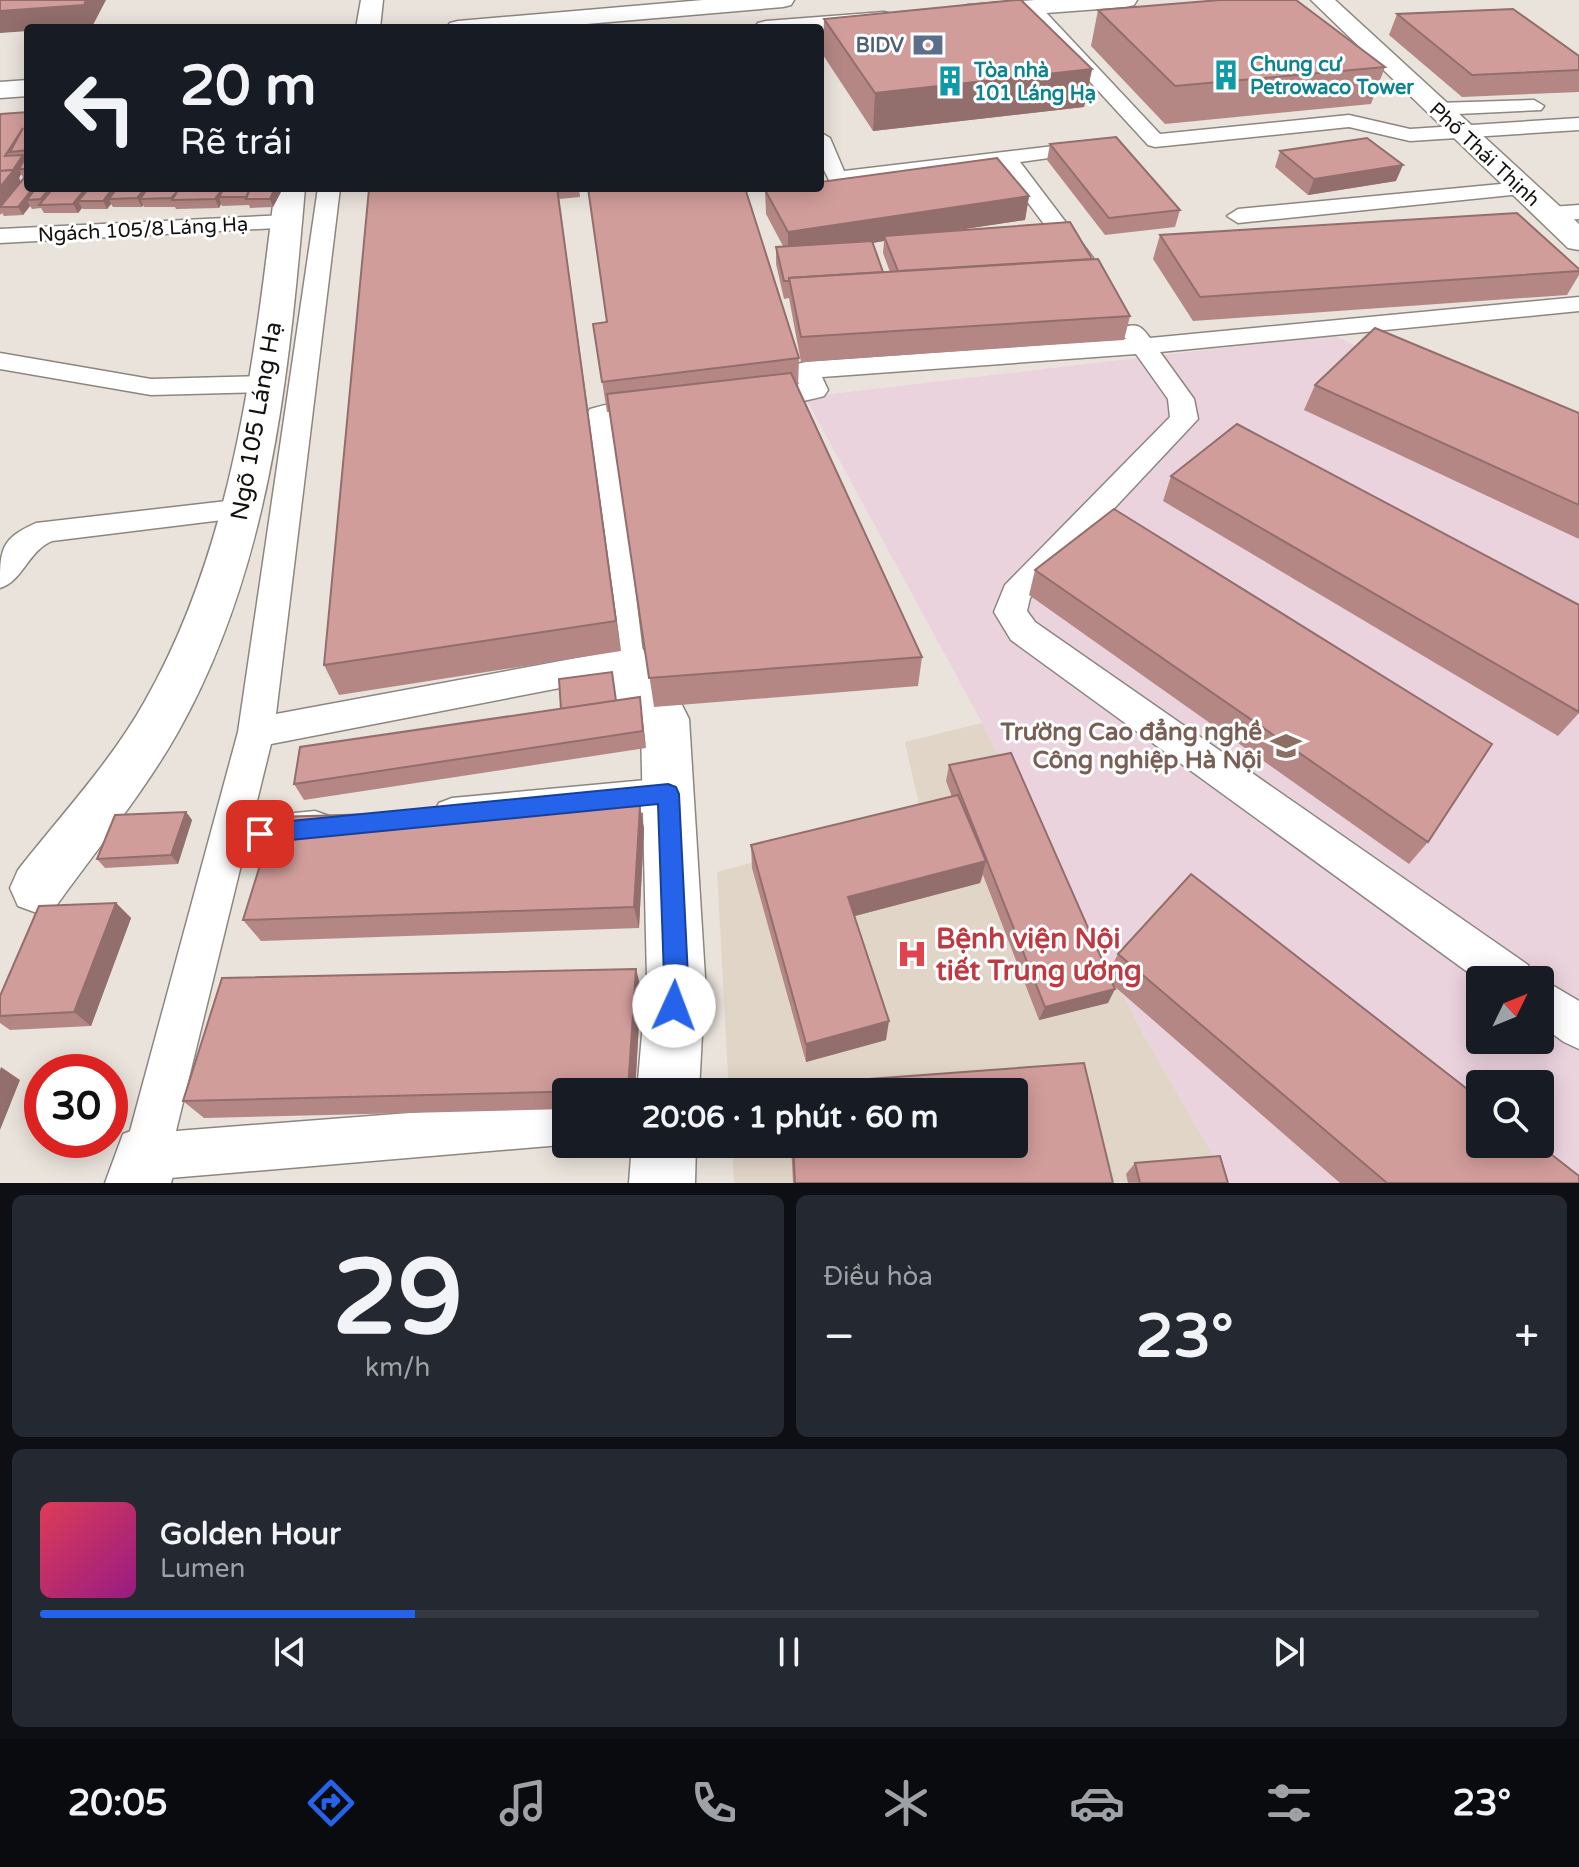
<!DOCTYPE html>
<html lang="vi">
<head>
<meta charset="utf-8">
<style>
  :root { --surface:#171b24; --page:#242831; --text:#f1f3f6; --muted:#9ea1a6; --line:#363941; --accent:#2563eb }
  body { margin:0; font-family:"Varela Round",sans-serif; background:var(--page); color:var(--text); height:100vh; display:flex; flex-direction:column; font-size:30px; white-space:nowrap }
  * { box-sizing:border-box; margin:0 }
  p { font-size:26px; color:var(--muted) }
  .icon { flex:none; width:44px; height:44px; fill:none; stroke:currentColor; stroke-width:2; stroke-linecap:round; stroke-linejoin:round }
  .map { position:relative; height:1183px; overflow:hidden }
  .panel { display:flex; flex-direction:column; gap:12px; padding:12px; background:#0d0f14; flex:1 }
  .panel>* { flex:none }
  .guide { position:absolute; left:24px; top:24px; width:800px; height:168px; border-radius:8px; box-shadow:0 4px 20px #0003; background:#171b24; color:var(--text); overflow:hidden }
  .needle { width:52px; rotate:47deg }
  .controls { position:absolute; left:1466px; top:966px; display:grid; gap:16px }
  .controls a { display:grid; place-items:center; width:88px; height:88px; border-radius:8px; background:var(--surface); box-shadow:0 4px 20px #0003; font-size:40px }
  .speed { position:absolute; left:24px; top:1054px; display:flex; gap:16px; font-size:40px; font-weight:700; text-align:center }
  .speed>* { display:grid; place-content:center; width:104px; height:104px; border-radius:50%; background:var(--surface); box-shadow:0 4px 20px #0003; line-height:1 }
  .speed .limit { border:12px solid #d22; background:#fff; color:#111 }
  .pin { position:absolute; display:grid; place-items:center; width:68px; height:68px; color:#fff; margin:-34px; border-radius:16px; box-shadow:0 4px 12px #0006 }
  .me { position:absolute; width:88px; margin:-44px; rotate:2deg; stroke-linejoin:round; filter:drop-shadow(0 0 6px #0008) }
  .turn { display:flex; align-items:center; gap:28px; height:168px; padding:0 24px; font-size:36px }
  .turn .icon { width:104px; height:104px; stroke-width:2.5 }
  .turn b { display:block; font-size:56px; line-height:68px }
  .big { font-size:60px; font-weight:700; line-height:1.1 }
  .panel .tile { flex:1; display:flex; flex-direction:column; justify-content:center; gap:12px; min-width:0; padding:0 28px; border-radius:12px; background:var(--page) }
  .panel .dial { align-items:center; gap:0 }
  .dial b { font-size:104px; line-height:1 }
  .song { display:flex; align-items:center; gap:24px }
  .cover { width:96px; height:96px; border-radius:12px; background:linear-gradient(135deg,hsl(350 70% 55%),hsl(310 70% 35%)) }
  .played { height:8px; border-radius:4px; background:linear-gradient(90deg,var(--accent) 25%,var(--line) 25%) }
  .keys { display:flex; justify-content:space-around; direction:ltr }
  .heat { display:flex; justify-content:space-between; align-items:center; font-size:44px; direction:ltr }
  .panel .tiles { flex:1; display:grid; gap:12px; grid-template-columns:1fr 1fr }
  .tile:last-child { grid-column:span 2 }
  .trip { position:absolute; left:552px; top:1078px; width:476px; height:80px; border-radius:8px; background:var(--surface); box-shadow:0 4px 20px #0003; font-weight:700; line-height:80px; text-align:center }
  .tabs { display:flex; height:128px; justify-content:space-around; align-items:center; background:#090b0e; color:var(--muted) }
  .tabs .icon { width:56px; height:56px }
  .tabs .current { color:var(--accent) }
  .tabs b { font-size:36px; color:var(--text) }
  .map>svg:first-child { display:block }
  .built { fill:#e1d5c8 }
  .education { fill:#ebd3de; fill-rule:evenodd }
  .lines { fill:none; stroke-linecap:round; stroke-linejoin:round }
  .lane-casing { stroke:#8d8680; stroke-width:3 }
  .street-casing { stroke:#8d8680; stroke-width:3 }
  .secondary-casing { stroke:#8d8680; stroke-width:3 }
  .primary-casing { stroke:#8d8680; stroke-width:3 }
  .lane { fill:#fff; fill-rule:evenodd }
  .street { fill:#fff; fill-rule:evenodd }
  .secondary { fill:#fff; fill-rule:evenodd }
  .primary { fill:#fff; fill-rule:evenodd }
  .wall { fill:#b48785; fill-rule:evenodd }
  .shaded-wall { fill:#926e6c }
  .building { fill:#d19d9b; stroke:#926e6c; stroke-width:2 }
  .route { fill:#2563eb; stroke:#184099; stroke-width:2 }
  .labels { text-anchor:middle; stroke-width:6; stroke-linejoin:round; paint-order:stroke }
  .far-service-label { font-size:20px; font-weight:bold; fill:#4e5e75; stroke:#fff; text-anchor:end }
  .far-culture-label { font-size:20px; font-weight:bold; fill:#0d838f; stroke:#fff; text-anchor:start }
  .far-street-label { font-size:20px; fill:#13110e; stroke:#fff }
  .street-label { font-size:24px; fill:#13110e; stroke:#fff }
  .education-label { font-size:24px; font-weight:bold; fill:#785e54; stroke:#fff; text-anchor:end }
  .near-health-label { font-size:28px; font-weight:bold; fill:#be3a42; stroke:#fff; text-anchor:start }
</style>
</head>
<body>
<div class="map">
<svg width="1579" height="1183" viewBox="0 0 1579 1183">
  <rect width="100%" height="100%" fill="#eae3dc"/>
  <polygon class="built" points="982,723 1145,1037 1229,1183 734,1183 732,1144 1014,1144 1014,1092 729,1092 717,872 922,818 905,742"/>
  <path class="education" d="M1333,335L1579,449V1183H1229L1145,1037L982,723L805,397ZM1480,980H1540V1040H1480ZM1480,1084H1540V1144H1480Z"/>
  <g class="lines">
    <g class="lane-casing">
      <g id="lane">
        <polygon points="1031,2 1037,3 1160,134 1349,115 1410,129 1579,118 1579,130 1410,141 1349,127 1155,147 1148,145 1025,11 1023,7 1025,3"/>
        <polygon points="1534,100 1544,106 1541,110 1437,115 1427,109 1437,103"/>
        <polygon points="820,132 830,138 844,171 1071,144 1078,146 1081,150 1078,154 1020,162 1093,258 1089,263 1073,263 1000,165 837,184 830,182 820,162"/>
        <polygon points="1522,182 1530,183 1533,188 1530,193 1238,223 1227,216 1238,209"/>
        <path d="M318,188H340L276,714L609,652L586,415L590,409C611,403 641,397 662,403L666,409L662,415L615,422L644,662L639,671L627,675L271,744L253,817L315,811L329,816L334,828L329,840L315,845L244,853L176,1131L566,1101V1144H573L146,1180L129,1174L123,1157L238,732Z"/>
        <polygon points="1579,205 1579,219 1551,221 1540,214 1551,207"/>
        <polygon points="287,215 295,217 298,222 295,227 0,243 0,229"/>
        <path d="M1579,297V311L1160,352L1194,399L1198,419L1030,598L1027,611L1035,622L1528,965L1534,980L1480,981L1011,640L994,612L1005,585L1170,417L1168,399L1136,354L822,377L828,390L824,396C802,402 770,409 747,403L744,397L747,391L799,384L793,370L797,364L806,362L1126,339L1120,332L1124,327C1138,323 1142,327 1150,338Z"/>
        <polygon points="0,353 151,379 265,376 274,378 278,384 274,390 265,392 151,395 0,369"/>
        <path d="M244,499L255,502L259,509L255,516L52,541C27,552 24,580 0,588C0,550 0,539 36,523Z"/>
        <polygon points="668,778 681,783 687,794 681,805 668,810 452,832 439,827 433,815 439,803 452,798"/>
        <polygon points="1540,978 1579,1001 1579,1049 1564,1042 1540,1025 1540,980 1535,980"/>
      </g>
    </g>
    <g class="street-casing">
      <g id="street">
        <path d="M275,188H305C289,374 271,566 178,732C143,794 97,849 56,906L37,913L18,906L10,888L18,870C61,815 111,762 145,701C233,546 254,362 275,188Z"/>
        <polygon points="627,644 643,649 660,696 682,705 689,719 705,977 699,1092 637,1092 647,977 641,730 622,722 615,708 604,662 611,649"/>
        <polygon points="146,1125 169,1134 178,1157 171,1183 105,1183 123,1134"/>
        <polygon points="632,1144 696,1144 695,1183 629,1183"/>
      </g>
    </g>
    <g class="secondary-casing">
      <g id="secondary">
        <polygon points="361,0 383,0 380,28 356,28"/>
        <polygon points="1311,0 1335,0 1579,224 1579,250 1568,248"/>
      </g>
    </g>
    <g class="primary-casing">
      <g id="primary">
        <polygon points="703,0 794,0 791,5 783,7 540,28 446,28 450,23 458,21"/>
        <polygon points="1035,0 1137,0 1134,5 1126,7 968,19 960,17 956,12 960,7 968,5"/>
        <polygon points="884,12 892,14 896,19 892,24 820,31 820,28 754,28 758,23 766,21"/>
        <polygon points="28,80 28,96 0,98 0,82"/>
      </g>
    </g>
    <use href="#lane" class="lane"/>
    <use href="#street" class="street"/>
    <use href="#secondary" class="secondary"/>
    <use href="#primary" class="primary"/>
  </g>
  <g class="wall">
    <polygon points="1098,10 1385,67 1371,104 1165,124 1091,46"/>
    <polygon points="1397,14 1579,56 1579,92 1462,97 1389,35"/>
    <polygon points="824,19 1092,69 1084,107 873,131 823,55"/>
    <path d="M28,112V188H283L273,207L250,208L249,205L222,206L221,204L219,208L176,209L175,207H144L143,205L142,207H113L111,204L107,209H83L82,208L78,213H44L41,208L32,209L30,206L23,215L4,216L2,213L0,215V116ZM21,174L24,179L21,182L19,178Z"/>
    <polygon points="1050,144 1180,210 1175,227 1105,235 1047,160"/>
    <polygon points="1280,151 1396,181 1308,195 1275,167"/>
    <polygon points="378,188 579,188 580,197 559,199 621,651 339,695 324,665"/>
    <path d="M765,190L1029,196L1025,220L949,231L1092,259L1130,316L1124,340L801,362L789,298L784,299L776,264V247L783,246L766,214ZM884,241L883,253L890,272H883L873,243Z"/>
    <polygon points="1160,235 1579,269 1579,275 1567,295 1193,321 1153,259"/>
    <polygon points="607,322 799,358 798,388 922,657 918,686 654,707 610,412 607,412 593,324"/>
    <polygon points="1315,385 1579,413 1579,539 1304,410"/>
    <polygon points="1171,476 1579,605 1579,713 1558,736 1163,501"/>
    <polygon points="1035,570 1428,842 1409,864 1029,595"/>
    <polygon points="640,697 646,748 304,800 294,784 561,709"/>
    <polygon points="949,765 1108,973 1118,954 1579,1183 1340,1183 1114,986 1108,1003 1039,1020 983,875 980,883 855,916 886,1040 806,1062 752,868 751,845 952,797 946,781"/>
    <polygon points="640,806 644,829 639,928 261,941 243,920"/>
    <polygon points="186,812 192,820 178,864 105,868 97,859"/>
    <polygon points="116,903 131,918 91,1026 10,1030 0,1023 0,996"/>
    <polygon points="641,988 635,1092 566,1092 566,1109 204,1118 183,1101"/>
    <polygon points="791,1144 1014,1144 1113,1183 793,1183"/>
    <polygon points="1135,1163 1228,1183 1128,1183 1126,1174"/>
  </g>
  <g class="shaded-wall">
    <polygon points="86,0 106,0 93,25 59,28 28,28 28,31 0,33 0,11"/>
    <polygon points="1092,69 1084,107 873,131 875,93"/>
    <polygon points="23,155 28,163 19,169 21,174 19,178 23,187 0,207 0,187"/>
    <polygon points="1403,165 1396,181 1308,195 1314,179"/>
    <polygon points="33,188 45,188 27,200 30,206 23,215 18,207"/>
    <polygon points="86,188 97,188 78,201 82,208 78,213 73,204"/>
    <polygon points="113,188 124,188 109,199 111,204 107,209 103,201"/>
    <polygon points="145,188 156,188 140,199 143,205 142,207 137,198"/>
    <polygon points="223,188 232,188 219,197 221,204 219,208 215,199"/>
    <polygon points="275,188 283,188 273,207 270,199"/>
    <polygon points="557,188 621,651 616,621"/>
    <polygon points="1029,196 1025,220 886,241 884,236 884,241 788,256 788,232"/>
    <polygon points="640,697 646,748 643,731"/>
    <polygon points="640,806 644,829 639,928 634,907"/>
    <polygon points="186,812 192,820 178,864 171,855"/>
    <polygon points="986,861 980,883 847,918 848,897"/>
    <polygon points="116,903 131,918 91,1026 74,1012"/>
    <polygon points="636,969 641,988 635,1092 629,1092"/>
    <polygon points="1115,989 1108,1003 1039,1020 1045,1007"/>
    <polygon points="889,1021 886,1040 806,1062 806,1044"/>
    <polygon points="1,1067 20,1080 0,1130 0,1070"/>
  </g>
  <g class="building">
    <polygon points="0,0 86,0 84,5 0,11"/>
    <polygon points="1016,0 1021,0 1092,69 875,93 824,19"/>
    <polygon points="1220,0 1296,0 1385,67 1175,86 1098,10"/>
    <polygon points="1513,9 1579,56 1579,70 1472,75 1397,14"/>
    <polygon points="28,112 28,150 10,152 23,128 5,156 23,155 13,170 0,171 0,116 1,114"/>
    <polygon points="1116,137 1180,210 1109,218 1050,144"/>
    <polygon points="1367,138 1403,165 1314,179 1280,151"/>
    <polygon points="28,153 28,169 19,169"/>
    <polygon points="997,158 1029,196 788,232 765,190 780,188 820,188 820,182"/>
    <polygon points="14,170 0,187 0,171"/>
    <polygon points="24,178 28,178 28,188 33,188 18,207 0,207"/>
    <polygon points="36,188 50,188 41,199 27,200"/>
    <polygon points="53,188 86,188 73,204 39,205"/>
    <polygon points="89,188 113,188 103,201 78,201"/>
    <polygon points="117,188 145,188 137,198 109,199"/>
    <polygon points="148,188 223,188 215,199 172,200 177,192 171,198 140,199"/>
    <polygon points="224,188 275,188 270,199 246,199 250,189 246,197 219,197"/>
    <polygon points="378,188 557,188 616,621 324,665 369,189"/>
    <polygon points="588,188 745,188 799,358 602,382 593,324 607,322"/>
    <polygon points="1517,213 1579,269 1579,271 1200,297 1160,235"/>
    <polygon points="1070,222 1092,259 898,271 884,236"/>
    <polygon points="872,241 883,272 789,278 789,281 784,281 776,247"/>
    <polygon points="1098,259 1130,316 801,337 789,278"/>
    <polygon points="1375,328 1579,413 1579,505 1315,385"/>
    <polygon points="791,373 922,657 649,678 607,394"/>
    <polygon points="1237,424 1579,605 1579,712 1171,476"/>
    <polygon points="1114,509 1492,744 1428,842 1035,570"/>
    <polygon points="612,672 616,701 561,709 559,679"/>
    <polygon points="640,697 643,731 294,784 300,747"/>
    <polygon points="1011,753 1115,989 1045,1007 949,765"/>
    <polygon points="958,795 986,861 848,897 889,1021 806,1044 751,845"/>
    <polygon points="640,806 634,907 243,920 275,817"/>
    <polygon points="186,812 171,855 97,859 115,815"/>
    <polygon points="1191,874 1480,1099 1480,1144 1538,1144 1579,1176 1579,1183 1387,1183 1118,954"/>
    <polygon points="116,903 74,1012 0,1016 0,996 39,906"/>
    <polygon points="636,969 628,1090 183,1101 222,978"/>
    <polygon points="1084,1063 1113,1183 795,1183 793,1144 1014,1144 1014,1092 789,1092 788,1085"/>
    <polygon points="1220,1156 1228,1183 1140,1183 1135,1163"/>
  </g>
  <polygon class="route" points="668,784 676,787 679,794 688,977 683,1014 674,1018 665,1014 662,1006 664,977 658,804 260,843 252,840 249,834 252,827 260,824"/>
  <defs>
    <g id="bank-bare" transform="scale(2.4)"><path d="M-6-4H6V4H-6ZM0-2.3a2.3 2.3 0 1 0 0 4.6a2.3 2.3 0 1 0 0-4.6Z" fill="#5c6f8a" stroke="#fff" stroke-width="2.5" paint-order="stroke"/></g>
    <g id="building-bare" transform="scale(2.4)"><path d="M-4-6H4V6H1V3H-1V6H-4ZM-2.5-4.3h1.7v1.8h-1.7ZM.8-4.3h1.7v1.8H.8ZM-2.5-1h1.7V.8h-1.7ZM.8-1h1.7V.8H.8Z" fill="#0f9aa8" stroke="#fff" stroke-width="2.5" paint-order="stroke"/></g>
    <g id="university-bare" transform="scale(2.4)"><path d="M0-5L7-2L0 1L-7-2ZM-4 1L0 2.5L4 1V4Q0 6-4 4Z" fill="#8d6e63" stroke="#fff" stroke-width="2.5" paint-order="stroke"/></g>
    <g id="hospital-bare" transform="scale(2.4)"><path d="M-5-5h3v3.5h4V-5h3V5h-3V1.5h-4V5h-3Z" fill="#e0444e" stroke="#fff" stroke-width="2.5" paint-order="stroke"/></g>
  </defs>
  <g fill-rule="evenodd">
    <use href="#bank-bare" x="928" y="45"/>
    <use href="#building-bare" x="1226" y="75"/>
    <use href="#building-bare" x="950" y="81"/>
    <use href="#university-bare" x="1286" y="746"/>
    <use href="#hospital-bare" x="912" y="954"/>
  </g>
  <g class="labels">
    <g class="far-service-label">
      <text x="904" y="52">BIDV</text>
    </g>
    <g class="far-culture-label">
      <text x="1250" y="71">Chung cư<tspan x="1250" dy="23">Petrowaco Tower</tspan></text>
      <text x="974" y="77">Tòa nhà<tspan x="974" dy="23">101 Láng Hạ</tspan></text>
    </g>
    <g class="far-street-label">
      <text transform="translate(1485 154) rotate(43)" y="7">Phố Thái Thịnh</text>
      <text transform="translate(143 229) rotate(-3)" y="7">Ngách 105/8 Láng Hạ</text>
    </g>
    <g class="street-label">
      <text transform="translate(256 421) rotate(-80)" y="8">Ngõ 105 Láng Hạ</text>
    </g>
    <g class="education-label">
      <text x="1262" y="740">Trường Cao đẳng nghề<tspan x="1262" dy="28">Công nghiệp Hà Nội</tspan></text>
    </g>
    <g class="near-health-label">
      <text x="936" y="948">Bệnh viện Nội<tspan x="936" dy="32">tiết Trung ương</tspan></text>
    </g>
  </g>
</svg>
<div class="controls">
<a><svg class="needle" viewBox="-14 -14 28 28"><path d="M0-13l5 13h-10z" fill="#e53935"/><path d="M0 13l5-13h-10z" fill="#9ea1a6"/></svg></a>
<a><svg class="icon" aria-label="search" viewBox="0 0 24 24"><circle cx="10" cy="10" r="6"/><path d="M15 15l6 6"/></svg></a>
</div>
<div class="speed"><div class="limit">30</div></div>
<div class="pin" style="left:260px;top:834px;background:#d93025"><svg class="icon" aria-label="arrive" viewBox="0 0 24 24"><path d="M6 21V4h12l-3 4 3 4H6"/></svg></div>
<svg class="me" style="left:674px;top:1006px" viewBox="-20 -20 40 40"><circle r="19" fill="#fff"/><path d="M0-13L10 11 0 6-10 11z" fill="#2563eb"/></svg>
<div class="trip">20:06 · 1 phút · 60 m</div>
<div class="guide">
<div class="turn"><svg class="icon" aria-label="left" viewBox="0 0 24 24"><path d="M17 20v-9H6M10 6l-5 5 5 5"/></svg><div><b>20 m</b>Rẽ trái</div></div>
</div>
</div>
<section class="panel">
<div class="tiles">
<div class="tile dial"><b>29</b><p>km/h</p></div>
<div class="tile"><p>Điều hòa</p>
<div class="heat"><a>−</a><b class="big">23°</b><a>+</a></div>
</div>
<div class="tile">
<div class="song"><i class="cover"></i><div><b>Golden Hour</b><p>Lumen</p></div></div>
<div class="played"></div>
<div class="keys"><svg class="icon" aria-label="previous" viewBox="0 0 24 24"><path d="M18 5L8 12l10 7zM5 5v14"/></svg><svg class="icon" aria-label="pause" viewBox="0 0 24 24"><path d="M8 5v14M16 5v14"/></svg><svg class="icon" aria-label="next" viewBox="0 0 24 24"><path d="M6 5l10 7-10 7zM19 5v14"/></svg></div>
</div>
</div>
</section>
<nav class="tabs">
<b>20:05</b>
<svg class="icon current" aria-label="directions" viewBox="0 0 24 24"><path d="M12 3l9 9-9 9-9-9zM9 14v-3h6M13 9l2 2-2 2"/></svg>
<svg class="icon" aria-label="music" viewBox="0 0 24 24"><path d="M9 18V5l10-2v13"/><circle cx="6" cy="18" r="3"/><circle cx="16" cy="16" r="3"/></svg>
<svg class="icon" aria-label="phone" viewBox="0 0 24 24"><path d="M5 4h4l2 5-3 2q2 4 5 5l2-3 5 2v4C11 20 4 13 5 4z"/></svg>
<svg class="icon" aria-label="climate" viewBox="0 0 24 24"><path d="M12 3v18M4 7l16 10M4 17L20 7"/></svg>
<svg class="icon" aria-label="car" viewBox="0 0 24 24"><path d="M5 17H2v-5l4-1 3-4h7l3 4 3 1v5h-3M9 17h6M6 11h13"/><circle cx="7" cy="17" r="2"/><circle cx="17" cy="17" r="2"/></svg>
<svg class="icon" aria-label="filters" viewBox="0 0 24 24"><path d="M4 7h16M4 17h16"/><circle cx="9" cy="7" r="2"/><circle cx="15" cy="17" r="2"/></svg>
<b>23°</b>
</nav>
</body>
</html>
